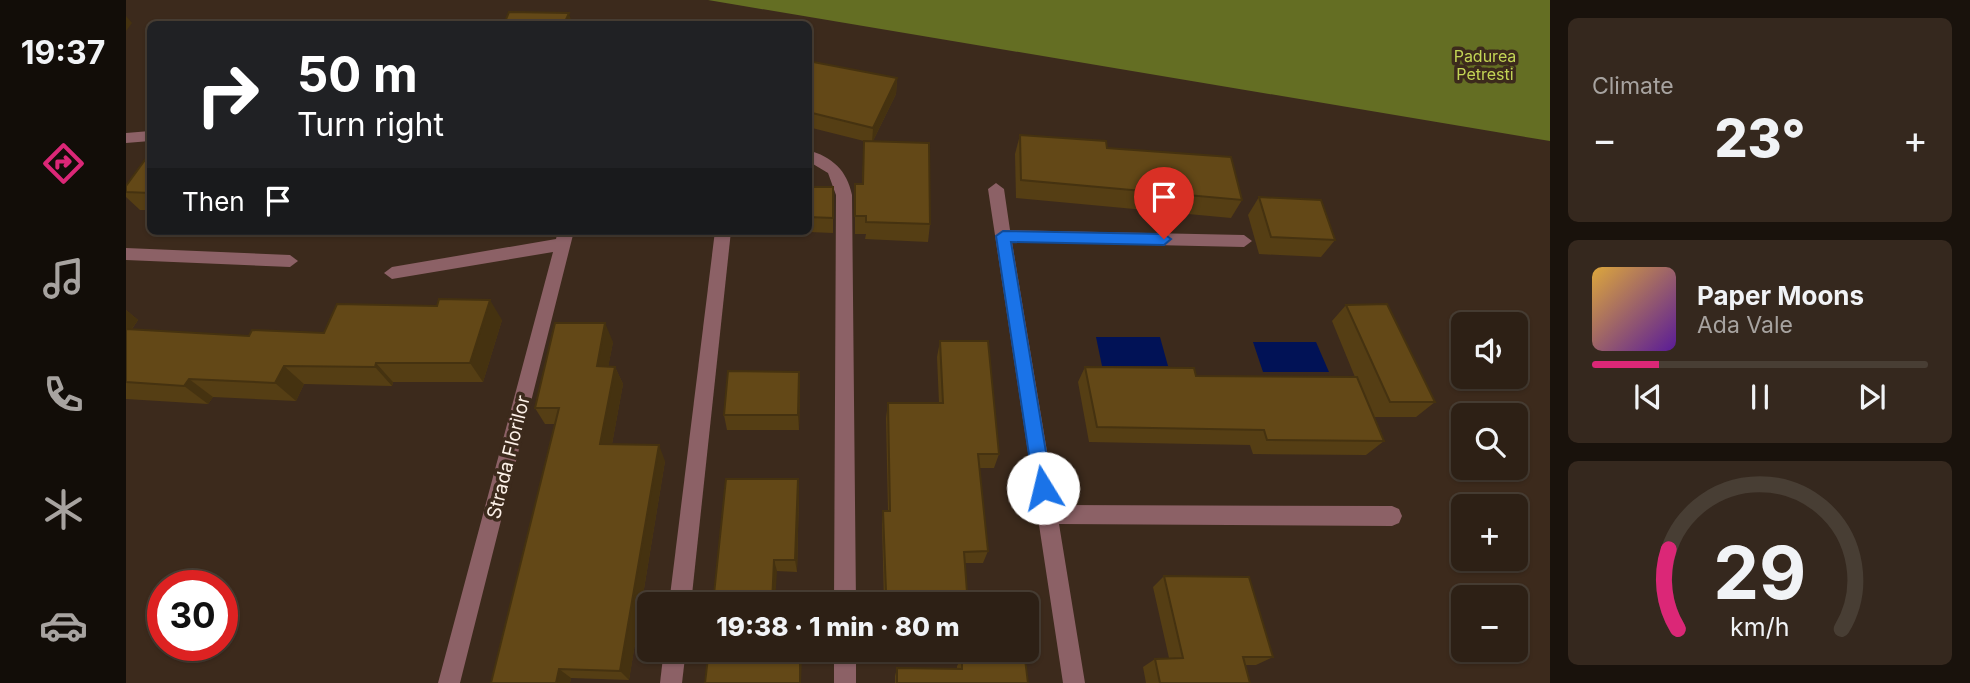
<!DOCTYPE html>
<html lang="en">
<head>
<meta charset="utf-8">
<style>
  :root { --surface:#2d2015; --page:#35281e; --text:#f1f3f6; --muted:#a7a3a0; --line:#483e34; --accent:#db2777 }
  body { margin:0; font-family:Inter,sans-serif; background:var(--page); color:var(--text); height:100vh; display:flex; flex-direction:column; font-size:26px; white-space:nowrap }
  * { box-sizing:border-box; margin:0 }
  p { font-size:23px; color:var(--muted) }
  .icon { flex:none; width:38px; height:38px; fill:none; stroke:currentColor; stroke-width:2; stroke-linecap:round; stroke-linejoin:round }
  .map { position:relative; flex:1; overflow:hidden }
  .drawer { display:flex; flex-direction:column; gap:18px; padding:18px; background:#19120c; width:420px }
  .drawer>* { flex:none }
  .banner { position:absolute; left:21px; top:21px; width:665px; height:214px; border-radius:10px; box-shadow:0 2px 5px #0004,0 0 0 2px var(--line); background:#202124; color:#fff; overflow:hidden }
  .tools { position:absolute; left:1325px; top:312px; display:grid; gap:14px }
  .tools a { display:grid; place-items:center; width:77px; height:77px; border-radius:10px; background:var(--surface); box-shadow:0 2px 5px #0004,0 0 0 2px var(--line); font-size:35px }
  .speed { position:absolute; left:21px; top:570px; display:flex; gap:14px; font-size:35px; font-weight:700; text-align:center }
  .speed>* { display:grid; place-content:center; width:91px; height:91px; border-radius:50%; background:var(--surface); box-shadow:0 2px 5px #0004,0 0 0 2px var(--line); line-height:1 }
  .speed .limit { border:10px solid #d22; background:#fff; color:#111 }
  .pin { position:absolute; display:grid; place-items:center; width:60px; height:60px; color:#fff; margin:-72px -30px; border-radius:50% 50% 50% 0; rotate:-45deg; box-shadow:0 0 7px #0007 }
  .pin .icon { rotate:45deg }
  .me { position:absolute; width:77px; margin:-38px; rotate:351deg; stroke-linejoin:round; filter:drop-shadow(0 0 5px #0008) }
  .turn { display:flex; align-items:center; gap:24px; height:147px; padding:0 35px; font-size:32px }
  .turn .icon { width:91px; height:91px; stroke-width:2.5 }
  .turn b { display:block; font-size:49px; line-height:60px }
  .then { display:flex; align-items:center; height:66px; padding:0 35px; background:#0003; gap:14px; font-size:26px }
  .big { font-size:52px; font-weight:800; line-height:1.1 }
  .drawer .card { flex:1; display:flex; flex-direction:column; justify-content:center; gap:10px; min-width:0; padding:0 24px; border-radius:10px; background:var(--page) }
  .drawer .dial { align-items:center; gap:0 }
  .dial svg { height:182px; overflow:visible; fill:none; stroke:var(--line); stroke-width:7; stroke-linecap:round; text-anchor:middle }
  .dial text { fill:var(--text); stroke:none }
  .song { display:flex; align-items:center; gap:21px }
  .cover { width:84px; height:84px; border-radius:10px; background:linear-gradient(135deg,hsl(40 70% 55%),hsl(270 70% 35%)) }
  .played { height:7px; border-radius:4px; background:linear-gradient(90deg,var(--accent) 20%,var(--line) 20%) }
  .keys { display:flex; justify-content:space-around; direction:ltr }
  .heat { display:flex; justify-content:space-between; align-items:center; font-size:38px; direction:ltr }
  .trip { position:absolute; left:511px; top:592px; width:402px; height:70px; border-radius:10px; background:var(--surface); box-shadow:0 2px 5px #0004,0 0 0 2px var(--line); font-weight:800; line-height:70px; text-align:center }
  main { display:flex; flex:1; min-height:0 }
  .tabs { display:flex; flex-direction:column; width:126px; justify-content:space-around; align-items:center; background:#120d08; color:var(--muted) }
  .tabs .icon { width:49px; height:49px }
  .tabs .on { color:var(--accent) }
  .tabs b { font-size:32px; color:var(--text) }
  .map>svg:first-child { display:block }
  .forest { fill:#646e23 }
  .water { fill:#011256 }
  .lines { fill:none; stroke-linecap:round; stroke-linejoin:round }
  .minor { fill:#8c6166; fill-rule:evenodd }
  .wall { fill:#553e14 }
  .shaded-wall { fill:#453210 }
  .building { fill:#634817; stroke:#453210; stroke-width:2 }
  .route { fill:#1a73e8; stroke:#114b97; stroke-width:2 }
  .labels { text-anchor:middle; stroke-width:7; stroke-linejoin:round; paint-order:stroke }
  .far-park-label { font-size:16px; fill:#c3d555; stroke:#3c2a1c }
  .street-label { font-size:19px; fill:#fdf1e8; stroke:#3c2a1c }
</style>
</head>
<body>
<main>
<nav class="tabs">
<b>19:37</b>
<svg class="icon on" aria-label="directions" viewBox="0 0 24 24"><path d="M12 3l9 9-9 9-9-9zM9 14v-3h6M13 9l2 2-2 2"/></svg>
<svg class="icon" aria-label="music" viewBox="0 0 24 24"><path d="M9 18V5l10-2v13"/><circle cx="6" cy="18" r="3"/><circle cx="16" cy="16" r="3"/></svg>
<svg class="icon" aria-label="phone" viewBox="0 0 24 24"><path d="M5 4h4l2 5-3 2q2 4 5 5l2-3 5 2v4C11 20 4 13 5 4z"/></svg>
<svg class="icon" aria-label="climate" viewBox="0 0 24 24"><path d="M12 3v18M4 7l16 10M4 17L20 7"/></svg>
<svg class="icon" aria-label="car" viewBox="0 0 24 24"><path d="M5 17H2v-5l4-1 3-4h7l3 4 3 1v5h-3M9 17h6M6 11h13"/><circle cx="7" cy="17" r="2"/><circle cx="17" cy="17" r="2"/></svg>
</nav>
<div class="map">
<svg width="1424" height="683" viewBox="0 0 1424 683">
  <rect width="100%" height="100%" fill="#3c2a1c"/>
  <polygon class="forest" points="582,0 1424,0 1424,141"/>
  <g class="water">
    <polygon points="970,337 1034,337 1042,366 976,366"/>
    <polygon points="1127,342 1190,342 1203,372 1137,372"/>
  </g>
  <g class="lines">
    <g class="minor">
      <polygon points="24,131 24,141 0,143 0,133"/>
      <path d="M682,150C706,157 721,170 726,195L730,604H708L710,195L702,173L682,161Z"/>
      <polygon points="870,183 878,189 884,230 1118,235 1126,241 1118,247 886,242 930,505 1266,506 1273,509 1276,516 1273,523 1266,526 933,524 959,683 937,683 862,189"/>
      <polygon points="432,231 448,231 334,683 312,683 427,252 266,279 258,273 266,267 430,239"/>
      <polygon points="589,231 605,231 565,604 543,604"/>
      <polygon points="0,248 164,255 172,261 164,267 0,260"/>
      <polygon points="538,649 560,649 556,683 534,683"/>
      <rect x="708" y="649" width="22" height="34"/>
    </g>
  </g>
  <g class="wall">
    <polygon points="682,61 771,78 770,94 747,141 804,224 802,242 739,239 740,234 729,234 729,184 736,184 738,141 682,127"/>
    <polygon points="894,135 981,148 1116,200 1105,218 890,198 889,154"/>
    <polygon points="682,187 707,187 707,233 660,231 682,231"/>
    <polygon points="0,192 24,193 24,210 14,210 0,197"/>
    <polygon points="1133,197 1209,240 1195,257 1133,254 1122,215"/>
    <polygon points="1220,305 1309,402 1290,417 1248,417 1258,441 1240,455 1127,454 1124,445 963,442 952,382 959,367 1070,376 1229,377 1206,321"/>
    <polygon points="0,310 12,320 6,329 123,336 198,333 376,320 357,382 267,382 266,386 178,384 170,401 87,397 82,404 0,399"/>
    <polygon points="814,341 873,454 868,468 853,468 862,551 857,563 838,563 841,592 836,603 758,603 756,524 757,511 762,511 760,418 762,403 813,403 811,357"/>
    <polygon points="487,342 482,367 489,367 497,384 486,444 539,461 503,680 445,678 444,683 365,683 429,424 419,424 409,408"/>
    <polygon points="673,372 674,387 673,430 601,430 598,415"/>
    <polygon points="672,479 673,493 671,572 651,571 587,604"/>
    <polygon points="1038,576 1147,657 1130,665 1119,665 1124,683 1020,683 1017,667 1029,659 1043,658 1027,587"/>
    <polygon points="836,658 902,683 769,683 769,676 771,668 831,669 831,666"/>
  </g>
  <g class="shaded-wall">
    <polygon points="443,13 446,24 438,24"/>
    <polygon points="0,16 6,23 0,31"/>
    <polygon points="771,78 770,94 746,143 747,128"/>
    <polygon points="364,300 376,320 357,382 344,363"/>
    <polygon points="0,310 12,320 0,337"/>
    <polygon points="479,323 487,342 479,384 471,366"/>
    <polygon points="250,363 267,382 266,386 249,367"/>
    <polygon points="158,366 178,384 170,401 149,383"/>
    <polygon points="489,367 497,384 483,460 474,444"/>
    <polygon points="673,372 674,387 673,430 672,415"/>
    <polygon points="63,379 87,397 82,404 58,386"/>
    <polygon points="533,445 539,461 503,680 494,671"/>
    <polygon points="672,479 673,493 671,572 669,560"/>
    <polygon points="648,560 651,571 649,604 646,604"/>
    <polygon points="674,649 676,655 675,683 674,683"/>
    <polygon points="433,669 445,678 444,683 430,683"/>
  </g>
  <g class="building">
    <polygon points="383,12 443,13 438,24 378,24"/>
    <polygon points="682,61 771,78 747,128 682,112"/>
    <polygon points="894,135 980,141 981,148 1105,157 1116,200 895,180"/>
    <polygon points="738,141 803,143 804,224 740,222 740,216 729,216 729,184 737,184"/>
    <polygon points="24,153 24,193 0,192 0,186"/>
    <polygon points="682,187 707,187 707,218 682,217"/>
    <polygon points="1133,197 1195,200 1209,240 1145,237"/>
    <polygon points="313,299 364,300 344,363 250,363 249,367 158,366 149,383 63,379 58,386 0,382 0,329 123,336 126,330 198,333 211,304 311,306"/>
    <polygon points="1261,304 1309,402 1264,402 1220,305"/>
    <polygon points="429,323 479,323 471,366 489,367 474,444 533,445 494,671 433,669 430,683 365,683 433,408 409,408"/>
    <polygon points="814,341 862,341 873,454 852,454 862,551 838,552 841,592 760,592 757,511 764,511 762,403 817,403"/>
    <polygon points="959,367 1068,368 1070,376 1231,377 1258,441 1141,440 1138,430 971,427"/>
    <polygon points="602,371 673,372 672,415 598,415"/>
    <polygon points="600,479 672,479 669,560 648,560 646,604 587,604"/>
    <polygon points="1038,576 1123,577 1147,657 1117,657 1124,683 1034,683 1029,659 1057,658"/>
    <polygon points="583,649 674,649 674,683 579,683"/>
    <polygon points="836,658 899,659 902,683 771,683 771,668 836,669"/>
  </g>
  <polygon class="route" points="877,231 1038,234 1045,239 1038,245 885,242 926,488 923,494 917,497 911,494 908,488 870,236"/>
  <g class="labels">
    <g class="far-park-label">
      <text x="1359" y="62">Padurea<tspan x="1359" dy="18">Petresti</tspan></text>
    </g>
    <g class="street-label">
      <text transform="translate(382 457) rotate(-76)" y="7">Strada Florilor</text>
    </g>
  </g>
</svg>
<div class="tools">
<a><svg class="icon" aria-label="sound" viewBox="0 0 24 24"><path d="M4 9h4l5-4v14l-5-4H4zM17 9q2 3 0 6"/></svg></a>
<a><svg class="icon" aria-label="search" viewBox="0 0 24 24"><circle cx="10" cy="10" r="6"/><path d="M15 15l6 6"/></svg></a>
<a>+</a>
<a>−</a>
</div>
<div class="speed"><div class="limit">30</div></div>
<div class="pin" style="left:1038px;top:239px;background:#d93025"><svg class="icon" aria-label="arrive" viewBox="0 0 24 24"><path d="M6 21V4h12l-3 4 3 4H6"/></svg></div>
<svg class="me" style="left:917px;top:488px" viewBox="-20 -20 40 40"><circle r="19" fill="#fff"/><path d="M0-13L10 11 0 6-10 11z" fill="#1a73e8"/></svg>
<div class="trip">19:38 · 1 min · 80 m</div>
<div class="banner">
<div class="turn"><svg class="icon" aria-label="right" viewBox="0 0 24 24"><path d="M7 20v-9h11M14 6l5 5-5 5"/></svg><div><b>50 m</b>Turn right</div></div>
<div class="then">Then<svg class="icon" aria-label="arrive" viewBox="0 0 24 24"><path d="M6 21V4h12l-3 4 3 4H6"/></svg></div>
</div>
</div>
<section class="drawer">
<div class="card"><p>Climate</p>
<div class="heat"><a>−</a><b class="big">23°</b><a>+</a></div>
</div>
<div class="card">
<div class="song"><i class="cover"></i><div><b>Paper Moons</b><p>Ada Vale</p></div></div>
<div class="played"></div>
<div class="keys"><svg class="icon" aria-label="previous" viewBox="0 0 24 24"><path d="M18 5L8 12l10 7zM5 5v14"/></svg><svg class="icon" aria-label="pause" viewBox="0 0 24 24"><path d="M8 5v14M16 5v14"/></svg><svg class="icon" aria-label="next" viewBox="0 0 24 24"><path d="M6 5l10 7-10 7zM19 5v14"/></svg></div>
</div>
<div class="card dial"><svg viewBox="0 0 100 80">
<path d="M14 69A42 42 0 1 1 86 69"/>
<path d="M14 69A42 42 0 0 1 10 34" stroke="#db2777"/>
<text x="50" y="56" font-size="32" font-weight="700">29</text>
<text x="50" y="72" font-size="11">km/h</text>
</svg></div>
</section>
</main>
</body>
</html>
